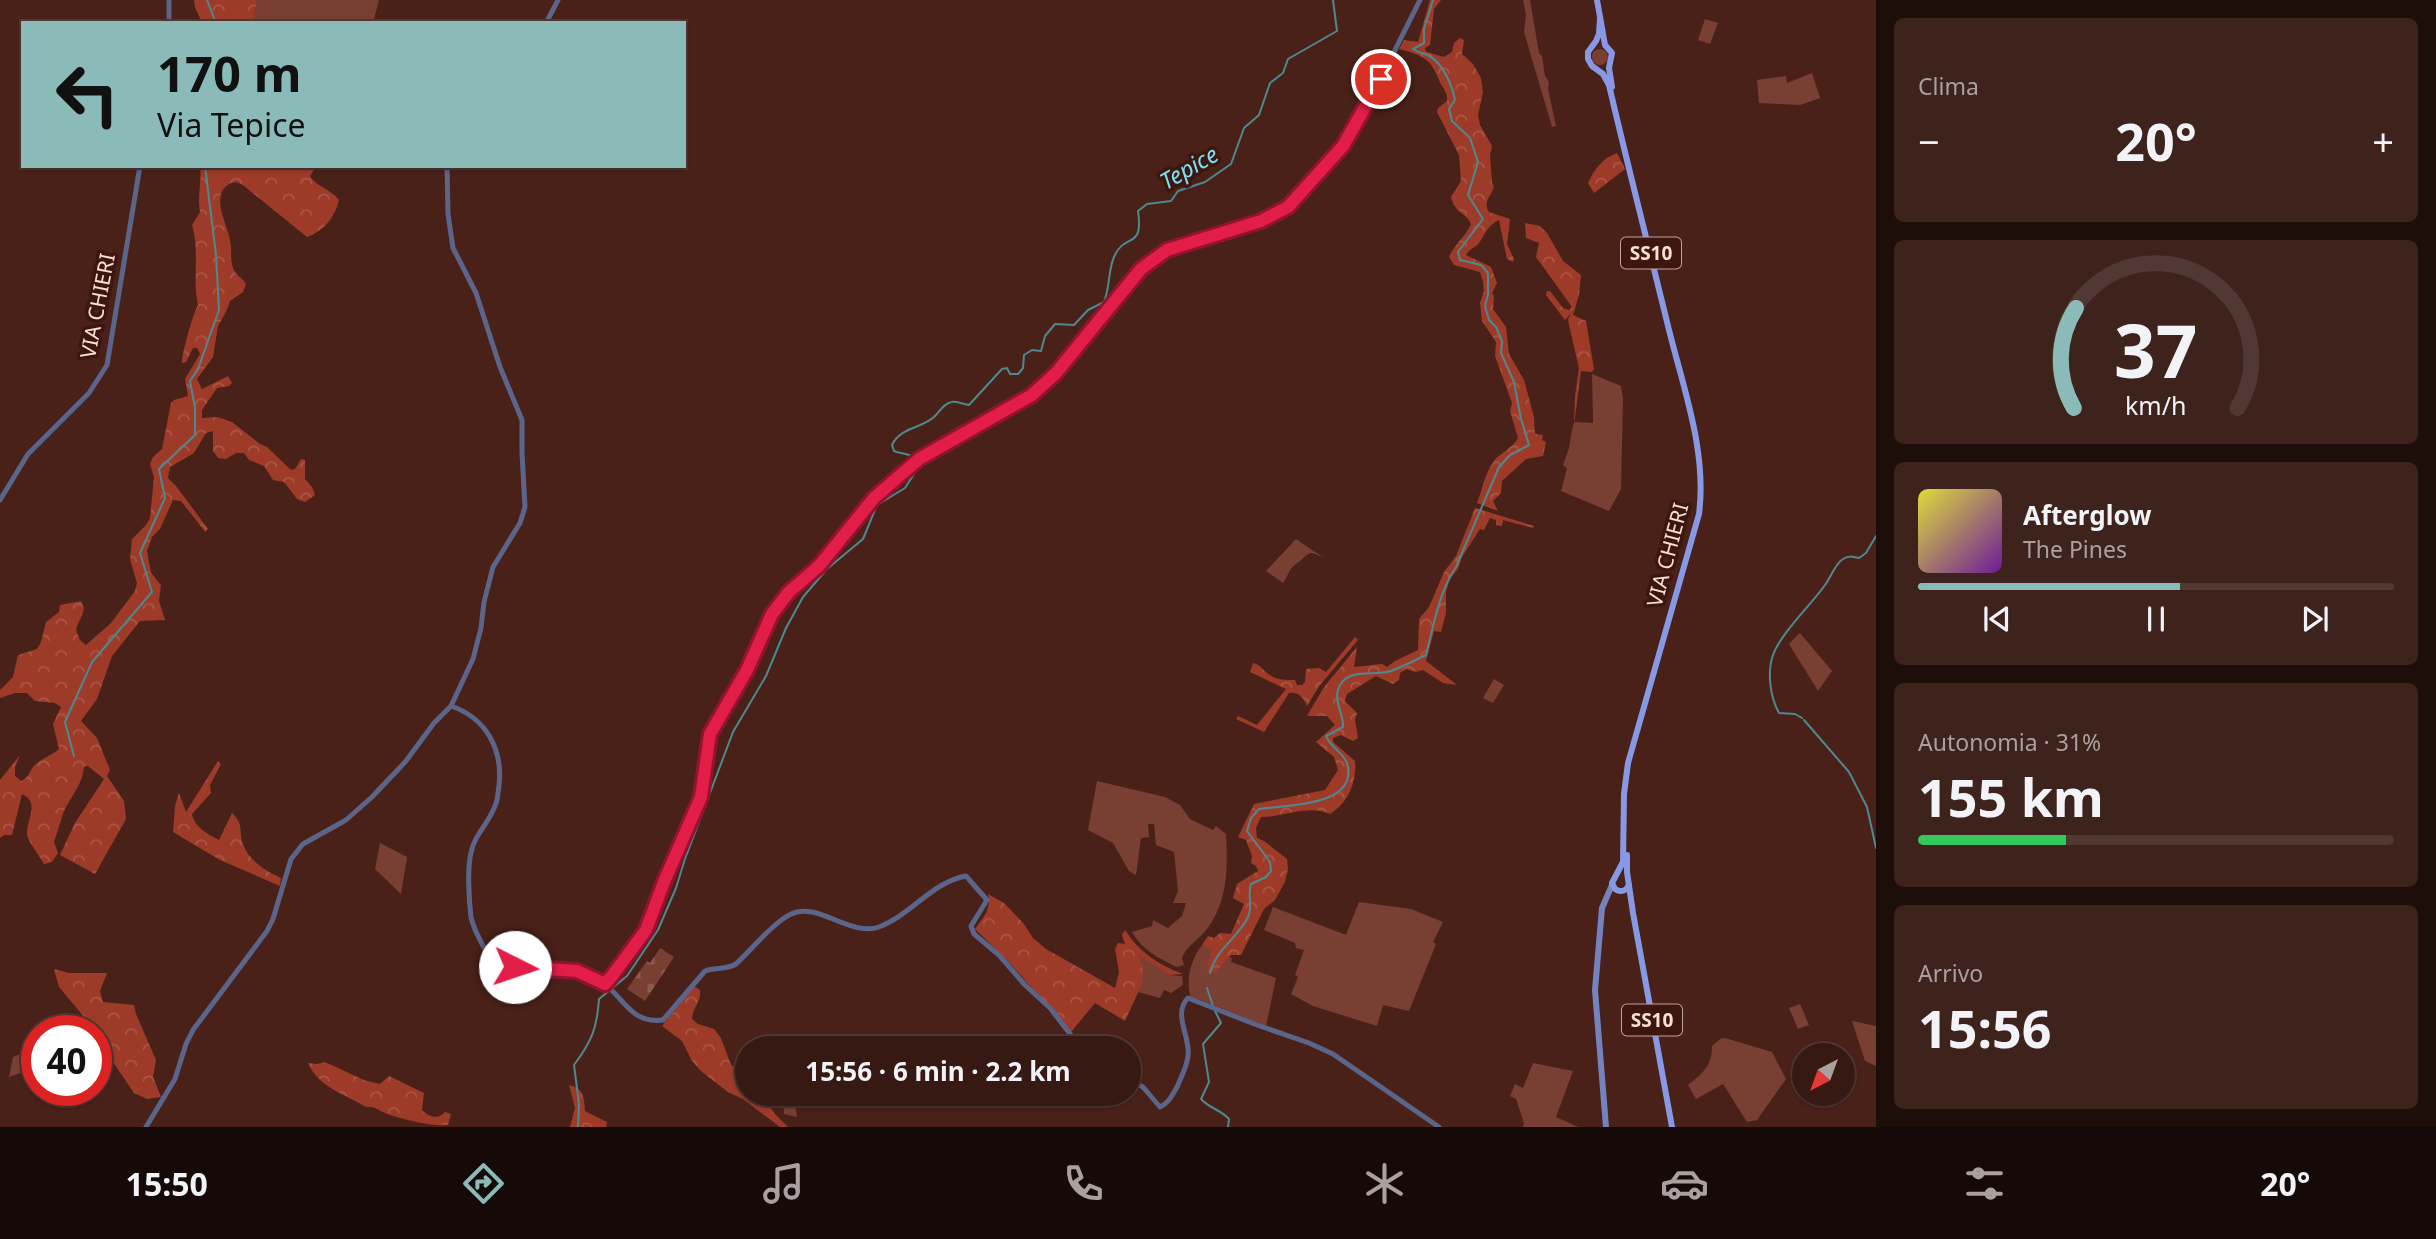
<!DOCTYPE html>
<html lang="it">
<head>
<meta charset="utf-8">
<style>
  :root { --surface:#371913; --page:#3e221c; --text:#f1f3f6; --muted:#aaa0a0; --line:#513833; --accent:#8bbbb9 }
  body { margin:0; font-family:"Noto Sans",sans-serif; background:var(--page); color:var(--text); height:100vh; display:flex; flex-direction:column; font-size:26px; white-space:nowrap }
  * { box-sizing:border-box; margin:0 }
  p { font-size:23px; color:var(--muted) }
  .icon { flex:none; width:38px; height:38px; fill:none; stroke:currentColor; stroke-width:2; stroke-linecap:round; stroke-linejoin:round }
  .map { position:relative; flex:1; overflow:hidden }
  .details { display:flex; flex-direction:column; gap:18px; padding:18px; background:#1e0e0a; width:560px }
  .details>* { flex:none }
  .banner { position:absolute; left:21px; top:21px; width:665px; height:147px; border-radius:0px; box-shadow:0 2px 5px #0004,0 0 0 2px var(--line); background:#8bbbb9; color:#111; overflow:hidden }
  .needle { width:46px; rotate:221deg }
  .controls { position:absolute; left:1792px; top:1043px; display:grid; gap:14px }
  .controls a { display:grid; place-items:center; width:63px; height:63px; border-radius:50%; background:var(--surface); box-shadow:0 2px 5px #0004,0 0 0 2px var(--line); font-size:35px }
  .speed { position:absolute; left:21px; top:1015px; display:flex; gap:14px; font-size:35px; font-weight:700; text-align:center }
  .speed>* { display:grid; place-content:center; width:91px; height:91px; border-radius:50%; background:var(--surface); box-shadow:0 2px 5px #0004,0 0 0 2px var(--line); line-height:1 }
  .speed .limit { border:10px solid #d22; background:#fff; color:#111 }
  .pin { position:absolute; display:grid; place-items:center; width:60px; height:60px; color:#fff; margin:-30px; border:4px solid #fff; border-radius:50%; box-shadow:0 2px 7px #0007 }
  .me { position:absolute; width:77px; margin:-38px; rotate:94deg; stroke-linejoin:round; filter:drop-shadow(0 0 5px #0008) }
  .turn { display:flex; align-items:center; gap:24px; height:147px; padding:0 21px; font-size:32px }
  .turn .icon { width:91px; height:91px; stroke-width:2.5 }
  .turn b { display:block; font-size:49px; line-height:60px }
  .big { font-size:52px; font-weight:700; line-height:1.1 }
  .details .tile { flex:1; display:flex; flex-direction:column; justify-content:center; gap:10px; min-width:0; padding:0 24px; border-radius:10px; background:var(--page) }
  .details .dial { align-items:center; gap:0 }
  .dial svg { height:182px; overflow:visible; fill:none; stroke:var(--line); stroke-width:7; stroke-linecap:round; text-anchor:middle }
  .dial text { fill:var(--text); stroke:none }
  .song { display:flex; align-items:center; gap:21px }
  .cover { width:84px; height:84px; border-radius:10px; background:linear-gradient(135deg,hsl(60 70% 55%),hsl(280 70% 35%)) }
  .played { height:7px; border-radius:4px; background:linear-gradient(90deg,var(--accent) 55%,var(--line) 55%) }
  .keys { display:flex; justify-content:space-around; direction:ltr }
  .heat { display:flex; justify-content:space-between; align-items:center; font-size:38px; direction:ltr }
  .charge { height:10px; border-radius:5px; background:linear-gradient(90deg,#34c759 31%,var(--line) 0) }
  .trip { position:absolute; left:735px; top:1036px; width:406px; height:70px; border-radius:35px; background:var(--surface); box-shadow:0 2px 5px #0004,0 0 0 2px var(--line); font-weight:700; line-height:70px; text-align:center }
  .menu { display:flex; height:112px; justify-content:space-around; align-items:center; background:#160a08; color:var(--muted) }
  .menu .icon { width:49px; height:49px }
  .menu .current { color:var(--accent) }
  .menu b { font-size:32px; color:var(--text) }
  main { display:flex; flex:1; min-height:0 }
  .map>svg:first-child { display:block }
  .green { fill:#7a3f33 }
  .forest { fill:url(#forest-crowns) }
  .cemetery { fill:url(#cemetery-stones) }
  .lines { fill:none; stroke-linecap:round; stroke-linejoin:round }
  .stream { stroke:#4d8992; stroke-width:2 }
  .tertiary { stroke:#5b658a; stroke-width:5 }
  .secondary { stroke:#7482be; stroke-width:6 }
  .primary { stroke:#8799e5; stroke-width:6 }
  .route-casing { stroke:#92132f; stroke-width:18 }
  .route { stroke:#e11d48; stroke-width:12 }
  .labels { text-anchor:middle; stroke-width:7; stroke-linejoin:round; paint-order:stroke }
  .shield { fill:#3d170f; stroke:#c1a29c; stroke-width:2 }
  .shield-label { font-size:19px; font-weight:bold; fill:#f9ded8 }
  .street-label { font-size:21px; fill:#f9ded8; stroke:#3d170f }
  .water-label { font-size:23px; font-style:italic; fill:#7ce1f6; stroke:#3d170f }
</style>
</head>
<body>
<main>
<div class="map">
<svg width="1876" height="1127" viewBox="0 0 1876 1127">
  <defs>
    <pattern id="forest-crowns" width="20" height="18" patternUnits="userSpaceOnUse" patternTransform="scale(1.75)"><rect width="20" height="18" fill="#9d3b28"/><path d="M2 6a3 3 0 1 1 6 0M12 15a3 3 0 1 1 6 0" fill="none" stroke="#ab5746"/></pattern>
    <pattern id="cemetery-stones" width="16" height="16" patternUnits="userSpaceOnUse" patternTransform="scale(1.75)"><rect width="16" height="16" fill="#7a3f33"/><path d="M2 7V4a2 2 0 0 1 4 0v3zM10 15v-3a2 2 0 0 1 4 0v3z" fill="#8e5a50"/></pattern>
  </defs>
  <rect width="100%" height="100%" fill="#492119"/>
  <g class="green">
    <polygon points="257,0 379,0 373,23 253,23"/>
    <polygon points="1523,0 1530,0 1539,53 1542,56 1545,76 1549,82 1548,89 1556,126 1552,127 1524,32 1526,15"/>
    <polygon points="1705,19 1718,23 1710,44 1698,40"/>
    <circle cx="1600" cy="57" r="8"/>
    <polygon points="1812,73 1820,98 1800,105 1759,103 1757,80 1786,76 1787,83"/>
    <polygon points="1592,374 1621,386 1623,399 1621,489 1609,511 1561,491 1567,468 1563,465 1569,448 1573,425 1575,422 1593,423"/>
    <path d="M1296,539L1324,558C1308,551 1312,551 1300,561C1286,571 1292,570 1283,583L1266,571Z"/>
    <polygon points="1800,633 1832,671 1818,691 1789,644"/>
    <polygon points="1494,679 1504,685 1493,703 1483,698"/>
    <path d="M1097,781L1165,797L1180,805L1190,819L1213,830L1216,826L1226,834C1228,867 1228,901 1207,929C1199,940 1187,945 1182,958L1184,965L1177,967C1160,959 1141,949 1132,932L1152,926L1153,920L1168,928L1182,916L1186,903H1173L1178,891L1174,852L1156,845L1154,824H1148L1149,837L1141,838L1136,875L1129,871L1113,843L1088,830Z"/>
    <polygon points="380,843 407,857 401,894 375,869"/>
    <polygon points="1359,902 1411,909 1443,922 1433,942 1436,944 1409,1011 1383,1005 1377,1026 1313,1006 1291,994 1298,977 1295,975 1304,950 1296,948 1295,943 1264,930 1273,907 1346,935"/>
    <path d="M1202,945L1213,950L1206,968L1217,971L1228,957L1232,958L1231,962L1276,978L1266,1026L1190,996C1186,977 1191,960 1202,945Z"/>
    <polygon points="1139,954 1169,975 1182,976 1183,985 1171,993 1164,990 1160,998 1138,992 1142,984"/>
    <polygon points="1800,1004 1809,1025 1798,1029 1789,1008"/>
    <polygon points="1852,1021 1876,1026 1876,1066 1865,1061"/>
    <path d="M1725,1038L1772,1052L1786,1079L1757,1120L1747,1122L1723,1084L1696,1099L1688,1085C1703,1073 1712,1066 1712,1046L1720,1039Z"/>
    <polygon points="37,1047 37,1067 9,1077 13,1057"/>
    <polygon points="1533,1063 1573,1071 1556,1117 1578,1127 1523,1127 1524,1123 1516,1099 1510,1096 1515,1084 1523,1088"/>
    <polygon points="783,1094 787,1094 791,1098 789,1102 795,1105 797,1117 784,1114"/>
  </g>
  <g class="forest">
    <polygon points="194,0 257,0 253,23 202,23 195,7"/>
    <path d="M1430,0H1441L1434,9L1430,45L1425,48L1426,52L1444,57L1452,52L1454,43L1460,38L1464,40L1462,54L1473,64L1481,78L1483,92L1478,115L1480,125L1492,146L1490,154L1492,183L1494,186C1492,196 1482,201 1489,212L1510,219L1507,244L1514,259L1513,262L1507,259L1499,220C1487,226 1486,233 1479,243C1474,249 1470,248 1466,255L1491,267L1497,283L1492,293L1494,296L1493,309L1506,327L1509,354L1524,380L1534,417L1535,434L1543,435L1542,440L1546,442L1543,456L1526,459L1502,481L1501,493L1493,501L1498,511L1477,503C1482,490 1485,473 1494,461C1501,452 1513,448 1518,438L1510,411L1512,403L1495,356L1496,342L1482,321L1480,303L1484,291L1483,282L1480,272L1454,265L1449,257C1454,245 1466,236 1471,224C1465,211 1455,214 1451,197L1461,181L1459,155L1437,112L1438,108L1447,101C1448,91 1442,88 1439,80C1430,57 1421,55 1399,49L1404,40L1418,42Z"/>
    <path d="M1617,153L1625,169L1594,193L1588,183C1594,169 1603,158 1617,153Z"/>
    <path d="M200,166H316L310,176C316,187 331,189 339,200C335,217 324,231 307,237L244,186C238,182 235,181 229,184C210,196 227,223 230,240C232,249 230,259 233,268C235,275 243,278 246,284L243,292L230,301L226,312L218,326L213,357L197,379L202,389L228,376L232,383L229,386L217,388L202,410V418L217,417L232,422L260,444L267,447L291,470L295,469L301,459L305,460V479L312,487L315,495L305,502L297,499L284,482L273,480L264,466L249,460L244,453H236L226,459L218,458L213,451V431L206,433L194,453L170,467L168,478L176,486L208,529L205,532L203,529L181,501L173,500L160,529L152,537L147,551L151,573L161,585L159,601L165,620L140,621L112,656L97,699L81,721L97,738L110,770L107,776L124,801L126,819L95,874L60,855L75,823L104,779L88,766L84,767C82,787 70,796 63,814C60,823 57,833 54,842L58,853L52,862L44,864C41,858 27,840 27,834C26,820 41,803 22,794L12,835H4L0,838V780L20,755L15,767V776L21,781C29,777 28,774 33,767C40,759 51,756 59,749L53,724L61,707L55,703L35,701L27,693H15L0,698V690L13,677L18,655L37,649L41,642L46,622L59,612L60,605L81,601C88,613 78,619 76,630L80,640L86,645L111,623L135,591L137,583L130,559L132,539L146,525L150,518L154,477L150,464L153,457L162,449L171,403L174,400L188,396L185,379L200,354L197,348H193L186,362L182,363C182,352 193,314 198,305C192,279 200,251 192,225L200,212C197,197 202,182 200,166Z"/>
    <polygon points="1525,223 1540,226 1547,233 1563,261 1581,275 1579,295 1573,315 1586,321 1594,369 1592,372 1581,371 1574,425 1575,396 1579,368 1569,325 1568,319 1571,313 1565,320 1546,295 1547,291 1550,291 1563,308 1569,310 1572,307 1536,257 1539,243 1526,238"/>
    <path d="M1475,508L1534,526L1533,528L1503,520L1502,526L1496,525V520L1490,518L1484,530L1480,529L1462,557L1458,569L1450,579L1446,592V613L1441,632L1434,631L1426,661L1457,685L1443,683L1423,670L1416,672L1406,669L1400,673L1399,680L1393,684L1376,676L1347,694L1345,701L1357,713L1355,720L1358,738L1353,741L1341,735L1333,738V742L1355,761C1357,782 1348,803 1330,814C1308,804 1284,817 1261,817L1256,828L1257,838L1264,841L1287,859L1288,869L1285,882L1275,900L1264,909L1241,955H1231L1215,973L1209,972L1206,968L1212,950L1202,945L1208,936L1214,938L1220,933L1231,934L1244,904L1233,898L1237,884L1258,871L1256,866L1251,863L1252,856L1246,840L1238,837L1254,804L1325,790L1338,770L1334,757L1316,742L1335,725L1327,716H1307L1324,687L1357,647L1354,667L1382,664L1387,667L1395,661L1418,650L1419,619L1429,607L1444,572L1456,556Z"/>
    <path d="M1355,637L1358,640L1320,685L1307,706C1304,698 1298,691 1289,693L1264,732L1236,719L1238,716L1257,725L1286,689L1250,672L1253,663C1261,665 1261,668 1267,673C1275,680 1284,680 1295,680L1297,685H1302L1305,682L1306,669L1319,668L1326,672Z"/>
    <path d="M218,761L221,764L210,785L211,793L192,814C195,828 208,834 219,840L232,813C245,826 238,830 243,844C249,861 266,871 281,878L280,886L220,860L173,832L175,806L179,793L186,812Z"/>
    <path d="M988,894L1004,903L1024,924L1033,938L1046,949L1115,988L1119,972L1115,949L1118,943L1125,944L1122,935L1125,930C1139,952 1159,965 1183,974L1169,975L1139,955L1143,971L1142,984L1125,1021L1095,1003L1071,1032L1008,961L975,929C983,918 992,908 988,894Z"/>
    <polygon points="54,969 69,973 107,973 100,991 103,1002 134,1005 136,1014 156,1060 153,1077 161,1097 147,1099 134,1093 96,1037 96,1031 59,987"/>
    <path d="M694,986L700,990C702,1001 692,1008 692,1019L698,1024L714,1029L721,1038L731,1065L747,1076V1094H761L775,1114L788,1127H780L743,1099L728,1092L702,1072L692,1061L682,1041L662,1026Z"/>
    <path d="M325,1062L364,1080L380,1084L389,1076L424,1093L422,1110C429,1117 438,1120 445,1112L451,1114L448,1125C433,1127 402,1119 387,1114C379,1111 375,1106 366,1107C345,1094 319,1088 308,1063L317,1064Z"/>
    <path d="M569,1085C584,1088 584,1098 585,1111L607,1122L606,1127H570L575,1108Z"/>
  </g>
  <polygon class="cemetery" points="660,948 674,957 645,1001 627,989 647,961 650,963"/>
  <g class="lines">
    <g class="stream">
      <polyline points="207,0 216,23"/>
      <path d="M915,458C908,453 901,454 894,451L892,445C900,427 922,429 935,416C940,411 944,403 952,402C957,401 963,404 969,405L1002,369L1007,368L1010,374H1018L1023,368L1024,355L1032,350L1041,351L1045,336L1055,324L1074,325L1088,310L1104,302C1110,287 1108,271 1114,257C1124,232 1144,251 1138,211L1147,204L1171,201L1178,191L1205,182L1231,164L1244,128L1259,115L1270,83L1283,73L1288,59L1337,31L1333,0"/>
      <path d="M1802,718L1795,714L1779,713C1770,697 1767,672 1773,655C1781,633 1811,605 1825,585C1831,577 1835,564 1843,559C1849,555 1853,557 1859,558L1866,553L1876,536"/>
      <polyline points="1804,720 1849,772 1867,807 1876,848"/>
      <polyline points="74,756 65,722 92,662 152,592 140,553 165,498 159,469 195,435 195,408 190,381 198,369 219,310 216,255 205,166"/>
      <path d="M1210,973C1216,949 1238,938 1248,917C1253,906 1247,895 1251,884L1266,877L1271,871L1270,862L1247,831L1251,818L1259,809C1284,805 1355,807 1348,767C1346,754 1331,748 1326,736L1343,727C1344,715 1334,702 1338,690C1345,666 1374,677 1391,671C1402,667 1414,661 1426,655C1434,625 1438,594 1456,567L1499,467L1510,455L1529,445L1521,419L1514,382L1501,353L1502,341L1496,327L1489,320L1485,306L1488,295V273L1481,265L1460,260L1458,252L1483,219L1468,195L1478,162L1470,138L1452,121L1449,109L1455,100C1452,85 1443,63 1429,56C1423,53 1418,53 1413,49L1424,43V29L1433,0"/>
      <polyline points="1207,988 1213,1006"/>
      <path d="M1215,1011L1221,1023L1203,1044L1209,1082L1201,1099C1209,1108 1221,1110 1229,1119L1228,1127"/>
      <path d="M578,1127L579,1104L574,1065C592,1041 597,1028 599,999L627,976L658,930L676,888L685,859L733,732L766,676L786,628L803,597L827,569L863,539L877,505L905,488L916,471L917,463"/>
    </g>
    <g class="tertiary">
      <polyline points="169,0 169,23"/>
      <polyline points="546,23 558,0"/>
      <polyline points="0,500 28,454 89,393 107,365 140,166"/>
      <path d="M451,706C486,718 503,749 499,785C498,792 498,800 495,806C489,823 474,835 471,853C467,868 469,901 471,917C474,932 484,947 491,961L496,965C527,967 575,964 602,982C625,998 630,1024 663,1020L705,971C715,967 726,970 736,964C751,950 774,922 791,914C817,901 850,937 879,927C911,915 932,882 966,876L987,900L971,926L974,934L999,955L1025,985L1050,1008L1081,1048"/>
      <polyline points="605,984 612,976 646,930 664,882 701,797 710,734 748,670 772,614 789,592 819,566 874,498 919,459 1032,395 1056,373 1141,269 1167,251 1261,221 1288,207 1343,146 1371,98 1420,0"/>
      <path d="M1129,1080L1143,1087L1160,1107C1169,1103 1172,1095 1177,1087C1181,1077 1187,1067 1188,1056C1191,1037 1172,1014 1188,998L1257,1025L1309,1043L1333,1054L1439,1127"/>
      <polyline points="146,1127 175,1079 186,1044 193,1030 267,931 273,919 291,859 303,844 346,820 372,797 406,761 434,723 451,706 473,659 481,628 484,602 493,567 520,523 525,507 522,453 522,420 500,367 476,293 453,248 448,214 447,166"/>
    </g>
    <polyline class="secondary" points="1606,1127 1595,990 1602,908 1612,885"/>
    <g class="primary">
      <polyline points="1597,0 1605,45 1612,53 1609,68 1612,87"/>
      <path d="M1600,19L1599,34L1596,41L1588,52V59L1592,66L1603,74L1609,85C1628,167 1649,248 1669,330C1684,390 1707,452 1699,514L1628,763L1624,794L1623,862L1612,883L1615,889C1621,893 1626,891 1629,885"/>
      <polyline points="1627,855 1627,872 1633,913 1672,1127"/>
    </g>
  </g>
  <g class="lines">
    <g class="route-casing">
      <polyline id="route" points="515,967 577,971 605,984 612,976 646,930 664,882 701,797 710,734 747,670 772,614 789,592 819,566 874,498 919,459 1032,395 1056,373 1141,269 1167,250 1261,221 1288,207 1343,146 1381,79"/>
    </g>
    <use href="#route" class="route"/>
  </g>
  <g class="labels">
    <g class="shield">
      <rect x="1621" y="237.5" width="60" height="31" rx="5"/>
      <rect x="1622" y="1004.5" width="60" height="31" rx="5"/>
    </g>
    <g class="shield-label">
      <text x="1651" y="260">SS10</text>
      <text x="1652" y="1027">SS10</text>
    </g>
    <g class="street-label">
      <text transform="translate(98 306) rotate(-79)" y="7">VIA CHIERI</text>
      <text transform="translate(1668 555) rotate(-75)" y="7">VIA CHIERI</text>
    </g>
    <g class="water-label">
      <text transform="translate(1189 168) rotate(-30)" y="8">Tepice</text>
    </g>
  </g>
</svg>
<div class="controls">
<a><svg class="needle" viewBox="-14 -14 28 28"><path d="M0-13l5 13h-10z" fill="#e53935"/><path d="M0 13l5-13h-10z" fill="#aaa0a0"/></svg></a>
</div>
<div class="speed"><div class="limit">40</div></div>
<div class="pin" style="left:1381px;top:79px;background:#d93025"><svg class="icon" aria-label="arrive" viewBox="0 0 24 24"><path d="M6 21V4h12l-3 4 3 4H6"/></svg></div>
<svg class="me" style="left:515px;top:967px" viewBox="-20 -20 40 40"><circle r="19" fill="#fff"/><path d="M0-13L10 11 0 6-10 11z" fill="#e11d48"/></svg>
<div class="trip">15:56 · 6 min · 2.2 km</div>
<div class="banner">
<div class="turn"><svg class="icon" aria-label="left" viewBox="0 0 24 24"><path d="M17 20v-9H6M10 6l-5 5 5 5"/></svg><div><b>170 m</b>Via Tepice</div></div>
</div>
</div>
<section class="details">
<div class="tile"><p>Clima</p>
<div class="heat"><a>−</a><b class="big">20°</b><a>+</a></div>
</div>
<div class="tile dial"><svg viewBox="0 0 100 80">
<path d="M14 69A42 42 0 1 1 86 69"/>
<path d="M14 69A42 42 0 0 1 15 25" stroke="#8bbbb9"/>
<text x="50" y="56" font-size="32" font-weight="700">37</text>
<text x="50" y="72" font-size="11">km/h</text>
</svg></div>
<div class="tile">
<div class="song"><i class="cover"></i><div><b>Afterglow</b><p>The Pines</p></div></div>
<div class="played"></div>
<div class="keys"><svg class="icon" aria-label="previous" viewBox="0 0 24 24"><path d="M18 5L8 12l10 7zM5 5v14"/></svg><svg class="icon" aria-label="pause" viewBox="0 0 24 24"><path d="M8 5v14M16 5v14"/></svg><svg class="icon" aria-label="next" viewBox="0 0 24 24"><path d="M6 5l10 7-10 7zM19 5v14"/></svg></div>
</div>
<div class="tile"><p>Autonomia · 31%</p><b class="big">155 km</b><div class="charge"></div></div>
<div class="tile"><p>Arrivo</p><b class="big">15:56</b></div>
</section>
</main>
<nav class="menu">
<b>15:50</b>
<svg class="icon current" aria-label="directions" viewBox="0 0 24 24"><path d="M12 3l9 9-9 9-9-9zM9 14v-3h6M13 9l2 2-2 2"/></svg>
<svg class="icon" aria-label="music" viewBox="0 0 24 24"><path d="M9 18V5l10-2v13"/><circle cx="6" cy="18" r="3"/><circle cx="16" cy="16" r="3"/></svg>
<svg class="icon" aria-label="phone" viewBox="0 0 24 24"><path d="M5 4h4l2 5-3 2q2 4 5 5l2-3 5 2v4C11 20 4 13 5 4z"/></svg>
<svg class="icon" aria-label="climate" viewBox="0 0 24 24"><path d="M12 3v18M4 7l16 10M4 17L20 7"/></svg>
<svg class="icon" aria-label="car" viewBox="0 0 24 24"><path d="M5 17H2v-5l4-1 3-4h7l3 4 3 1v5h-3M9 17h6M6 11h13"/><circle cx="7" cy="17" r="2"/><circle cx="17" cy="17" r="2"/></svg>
<svg class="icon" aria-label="filters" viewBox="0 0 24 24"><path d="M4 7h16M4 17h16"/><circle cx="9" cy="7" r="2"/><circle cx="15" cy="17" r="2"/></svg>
<b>20°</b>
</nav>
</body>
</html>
